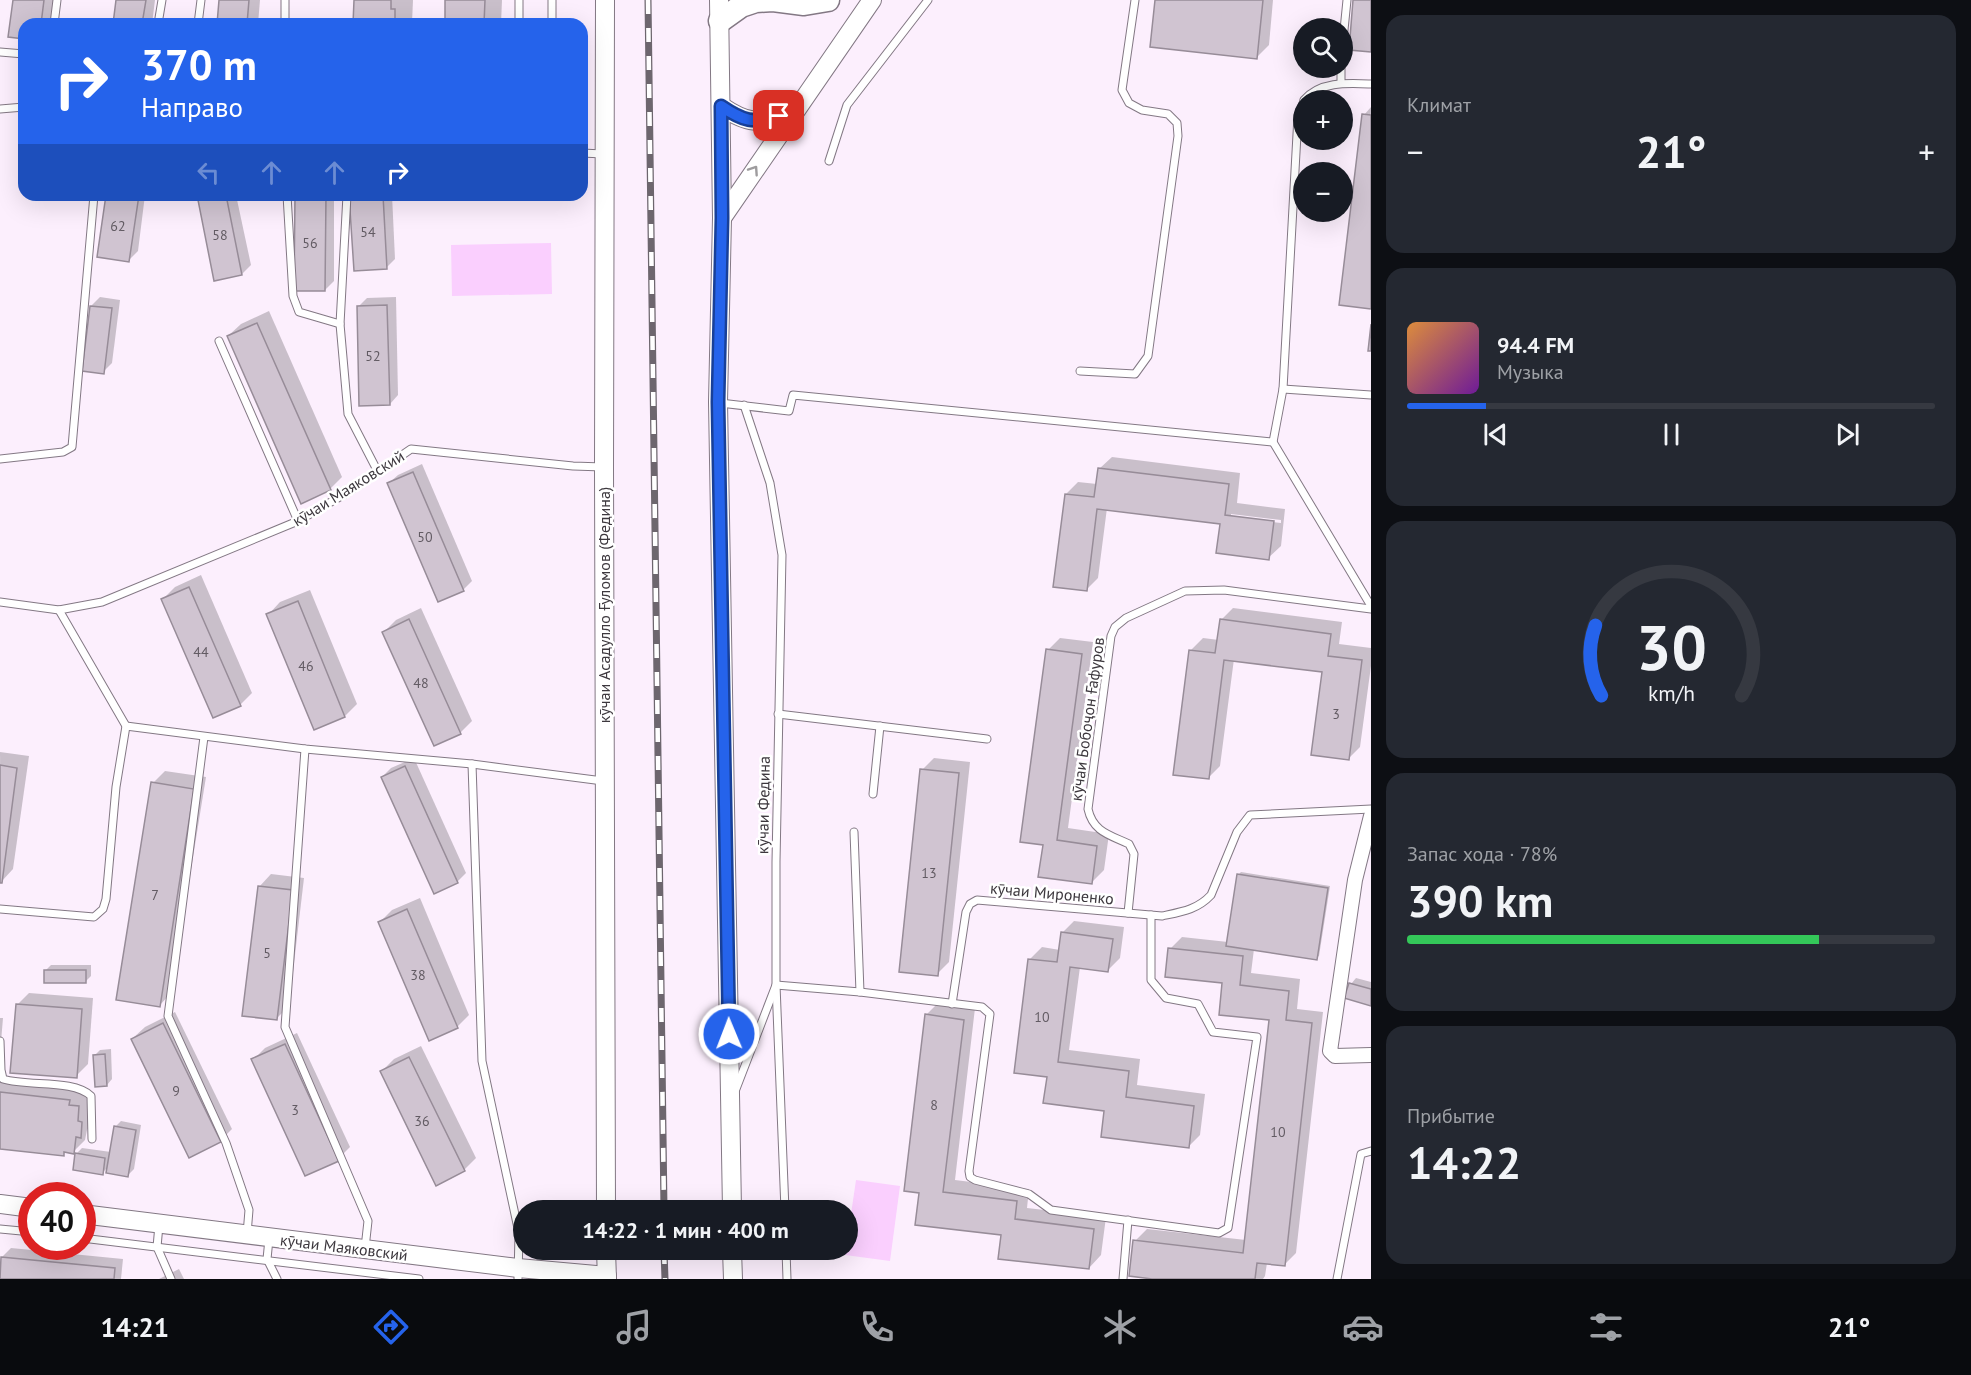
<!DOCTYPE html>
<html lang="ru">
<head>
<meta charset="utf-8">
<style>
  :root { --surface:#171b24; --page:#242831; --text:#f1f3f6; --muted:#9ea1a6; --line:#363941; --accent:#2563eb }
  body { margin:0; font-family:"PT Sans",sans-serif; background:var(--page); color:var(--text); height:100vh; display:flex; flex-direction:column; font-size:22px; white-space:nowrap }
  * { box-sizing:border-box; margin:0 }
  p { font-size:20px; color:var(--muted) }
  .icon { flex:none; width:33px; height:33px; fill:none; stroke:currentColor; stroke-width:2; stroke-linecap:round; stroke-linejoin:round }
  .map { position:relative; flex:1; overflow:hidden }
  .panel { display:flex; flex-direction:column; gap:15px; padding:15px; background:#0d0f14; width:600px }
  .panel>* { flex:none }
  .hud { position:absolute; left:18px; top:18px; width:570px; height:183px; border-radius:18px; box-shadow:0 6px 24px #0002; background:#2563eb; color:#fff; overflow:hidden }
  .fabs { position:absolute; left:1293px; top:18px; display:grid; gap:12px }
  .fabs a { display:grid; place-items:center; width:60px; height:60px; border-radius:50%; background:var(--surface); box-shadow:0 6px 24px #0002; font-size:30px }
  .speed { position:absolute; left:18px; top:1182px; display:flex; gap:12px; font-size:30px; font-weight:700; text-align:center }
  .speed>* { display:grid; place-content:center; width:78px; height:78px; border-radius:50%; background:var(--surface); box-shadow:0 6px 24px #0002; line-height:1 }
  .speed .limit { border:9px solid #d22; background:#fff; color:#111 }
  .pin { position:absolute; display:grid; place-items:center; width:51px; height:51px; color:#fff; margin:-26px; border-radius:12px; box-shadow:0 3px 9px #0006 }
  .me { position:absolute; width:66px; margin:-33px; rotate:359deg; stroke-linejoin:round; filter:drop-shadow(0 0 4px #0008) }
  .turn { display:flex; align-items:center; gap:21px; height:126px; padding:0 24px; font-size:27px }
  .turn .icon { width:78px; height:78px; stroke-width:2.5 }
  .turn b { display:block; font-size:42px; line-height:51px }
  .lanes { display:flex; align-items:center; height:57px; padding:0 24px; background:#0003; justify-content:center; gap:30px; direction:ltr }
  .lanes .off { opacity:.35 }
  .big { font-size:45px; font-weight:700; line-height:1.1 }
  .panel .tile { flex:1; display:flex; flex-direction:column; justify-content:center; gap:9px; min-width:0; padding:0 21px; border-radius:18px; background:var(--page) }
  .panel .dial { align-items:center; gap:0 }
  .dial svg { height:156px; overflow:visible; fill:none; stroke:var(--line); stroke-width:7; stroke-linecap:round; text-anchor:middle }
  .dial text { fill:var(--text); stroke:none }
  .song { display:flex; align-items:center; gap:18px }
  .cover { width:72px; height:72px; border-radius:9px; background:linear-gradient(135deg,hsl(30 70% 55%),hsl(280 70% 35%)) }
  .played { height:6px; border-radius:3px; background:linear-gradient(90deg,var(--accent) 15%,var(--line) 15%) }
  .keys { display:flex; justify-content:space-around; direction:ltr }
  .heat { display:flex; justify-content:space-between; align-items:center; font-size:33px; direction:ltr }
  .charge { height:9px; border-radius:4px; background:linear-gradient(90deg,#34c759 78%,var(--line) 0) }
  .trip { position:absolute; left:513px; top:1200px; width:345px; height:60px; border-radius:30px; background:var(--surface); box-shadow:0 6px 24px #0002; font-weight:700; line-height:60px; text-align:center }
  .tabs { display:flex; height:96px; justify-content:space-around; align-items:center; background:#090b0e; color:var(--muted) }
  .tabs .icon { width:42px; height:42px }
  .tabs .on { color:var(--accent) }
  .tabs b { font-size:27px; color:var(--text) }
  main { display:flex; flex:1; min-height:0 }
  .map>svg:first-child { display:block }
  .grass { fill:#facffe }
  .shadow { fill:#0003; fill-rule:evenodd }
  .building { fill:#d0c4d1; stroke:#978c98; stroke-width:1.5 }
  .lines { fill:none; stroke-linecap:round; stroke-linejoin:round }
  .service-casing { stroke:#837884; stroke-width:9 }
  .minor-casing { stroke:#837884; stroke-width:16 }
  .tertiary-casing { stroke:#837884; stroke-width:20 }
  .primary-casing { stroke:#837884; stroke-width:25 }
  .service { stroke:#fff; stroke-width:7 }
  .minor { stroke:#fff; stroke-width:14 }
  .tertiary { stroke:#fff; stroke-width:18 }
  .primary { stroke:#fff; stroke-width:22 }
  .rail-casing { stroke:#6d666e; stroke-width:7 }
  .rail { stroke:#fff; stroke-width:4.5; stroke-dasharray:14; stroke-linecap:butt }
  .oneway { stroke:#9e9c9e }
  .route-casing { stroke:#184099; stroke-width:15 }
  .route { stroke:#2563eb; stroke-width:10 }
  .labels { text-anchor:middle; stroke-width:5; stroke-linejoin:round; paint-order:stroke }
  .number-label { font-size:14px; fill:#625b63 }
  .street-label { font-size:16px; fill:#3d383e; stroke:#fff }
</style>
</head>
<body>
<main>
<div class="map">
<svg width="1371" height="1279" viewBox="0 0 1371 1279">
  <rect width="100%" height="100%" fill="#fceffd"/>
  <g class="grass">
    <polygon points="551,243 552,294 452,296 451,245"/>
    <polygon points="856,1180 900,1186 890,1261 845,1255"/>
  </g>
  <g class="shadow">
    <polygon points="15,0 54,0 50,24 24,24 24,38"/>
    <polygon points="118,0 155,0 152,24 114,24"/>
    <polygon points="221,0 260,0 258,24 219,24"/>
    <polygon points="355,0 413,0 412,23 355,24"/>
    <polygon points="447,0 502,0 501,24 446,24"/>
    <polygon points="1156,0 1273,0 1269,45 1257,57"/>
    <polygon points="1371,107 1371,307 1364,115"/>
    <polygon points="107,195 145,195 138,251 129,260"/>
    <polygon points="198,195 236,195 251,265 242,274"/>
    <polygon points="296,195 334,195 334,281 325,290"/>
    <polygon points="351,195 392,195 395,259 386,268"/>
    <polygon points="100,297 120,300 112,363 103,372 91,306"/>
    <polygon points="396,297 398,395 390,404 358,307 367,298"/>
    <polygon points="269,311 342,477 330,489 228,336 241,324"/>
    <path d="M1112,457L1240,473L1237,503L1285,509L1281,546L1268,558L1221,523L1107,508L1098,578L1086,590L1066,494L1078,482L1097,484L1099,469ZM1231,514L1281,520V523L1231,517Z"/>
    <polygon points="422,464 472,581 463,590 389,483 398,475"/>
    <polygon points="201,575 252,693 240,705 163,599 175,587"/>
    <polygon points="310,590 357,704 345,716 315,728 268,615 280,602"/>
    <polygon points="421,608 472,721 460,733 384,632 396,620"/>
    <polygon points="1233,608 1342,622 1339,644 1371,648 1371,666 1360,747 1348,759 1324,671 1234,659 1220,766 1208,778 1191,650 1203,638 1219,640 1221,620"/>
    <polygon points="1060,638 1093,642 1068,828 1109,834 1104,870 1092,882 1044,843 1048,650"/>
    <polygon points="0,752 29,756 13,869 1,882"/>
    <polygon points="414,758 466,873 457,882 382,777 391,768"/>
    <polygon points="934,758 970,762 949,962 937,974 922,770"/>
    <polygon points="165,771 206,777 171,993 159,1006 153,783"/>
    <polygon points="1241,872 1330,886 1319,956 1316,958 1254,949 1251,973 1300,979 1297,1009 1323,1012 1296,1253 1284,1265 1267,1263 1265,1276 1263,1279 1166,1279 1135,1241 1147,1229 1246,1240 1271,1019 1224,982 1170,949 1182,937 1228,942 1238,875"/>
    <polygon points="271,874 304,878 289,1006 277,1018 259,887"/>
    <polygon points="420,898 469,1015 457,1027 380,922 392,910"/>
    <polygon points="1074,921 1124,927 1120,958 1108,970 1080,967 1069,1050 1140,1059 1137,1085 1205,1094 1200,1135 1188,1147 1106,1109 1048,1076 1030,959 1042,947 1060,950 1062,933"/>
    <polygon points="51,965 91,965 91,976 85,982 45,971"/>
    <polygon points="1356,978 1371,982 1371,1004 1351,984"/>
    <polygon points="29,993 93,998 88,1064 76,1076 17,1005"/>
    <polygon points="938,1003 975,1008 955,1180 1029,1189 1027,1208 1106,1217 1101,1255 1089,1268 1003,1234 921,1191 926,1015"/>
    <polygon points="175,1012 232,1129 220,1141 132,1039 145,1027"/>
    <polygon points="0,1018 3,1018 0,1054"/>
    <polygon points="297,1033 350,1147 338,1159 253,1060 265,1048"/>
    <polygon points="421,1046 476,1158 464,1170 382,1071 394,1059"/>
    <polygon points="111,1049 112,1079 107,1085 95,1055 100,1050"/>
    <polygon points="0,1079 81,1088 91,1094 92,1124 87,1130 85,1140 73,1152 66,1151 63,1155 0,1148"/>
    <polygon points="121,1121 141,1125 134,1169 128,1175 109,1166 102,1173 76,1154 82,1148 111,1152 115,1127"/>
    <polygon points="11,1248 123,1259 121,1279 0,1279 2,1257"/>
    <polygon points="179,1269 184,1279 159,1279"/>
  </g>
  <g class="building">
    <polygon points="13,0 44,0 41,24 24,24 24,39 8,37"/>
    <polygon points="116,0 146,0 142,24 113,24"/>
    <polygon points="219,0 249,0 247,24 217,24"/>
    <polygon points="354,0 391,0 391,9 395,9 395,24 353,24"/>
    <polygon points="445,0 485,0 484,24 445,24"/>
    <polygon points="1155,0 1263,0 1257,59 1150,47"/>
    <polygon points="1353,0 1371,0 1371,52 1349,50"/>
    <polygon points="1362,114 1371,115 1371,309 1339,305"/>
    <polygon points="106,195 139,195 129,262 97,257"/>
    <polygon points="197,195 226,195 242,275 214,281"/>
    <polygon points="295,195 326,195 325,291 294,291"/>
    <polygon points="349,195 383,195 387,269 354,271"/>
    <polygon points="387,305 390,405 359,406 357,306"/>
    <polygon points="90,306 112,308 104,374 82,371"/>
    <polygon points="257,323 331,490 301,504 227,336"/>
    <polygon points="1371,324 1371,351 1368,351"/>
    <polygon points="1098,468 1229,484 1225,515 1274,521 1269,560 1216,553 1220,524 1097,509 1087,591 1053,587 1065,494 1094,497"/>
    <polygon points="413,472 464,591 438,602 387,483"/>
    <polygon points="189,587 241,706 213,718 161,599"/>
    <polygon points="298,601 345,717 314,730 266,614"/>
    <polygon points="409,619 461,734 434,746 382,632"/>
    <polygon points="1220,619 1331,634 1328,656 1362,660 1349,760 1311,755 1322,672 1224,660 1209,779 1173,775 1189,650 1215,653"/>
    <polygon points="1046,649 1082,654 1057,840 1097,846 1092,884 1038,877 1043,845 1020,842"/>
    <polygon points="0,765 17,768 2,883 0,883"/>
    <polygon points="405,766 458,883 434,894 381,777"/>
    <polygon points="920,769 959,773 938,976 899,972"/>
    <polygon points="151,782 194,789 160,1007 116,1000"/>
    <polygon points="1237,874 1328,888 1317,960 1226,946"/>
    <polygon points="258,886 293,890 277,1020 242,1016"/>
    <polygon points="407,909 458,1028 429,1041 378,922"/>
    <polygon points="1061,932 1113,939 1108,972 1070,967 1058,1062 1129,1071 1126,1097 1194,1106 1189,1148 1101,1137 1104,1111 1043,1103 1047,1077 1014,1073 1028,959 1057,962"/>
    <polygon points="1168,948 1243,956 1240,985 1289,991 1286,1020 1312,1023 1285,1266 1257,1263 1255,1279 1152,1279 1129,1276 1133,1240 1243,1253 1269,1020 1219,1015 1222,983 1165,977"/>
    <rect x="44" y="970" width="42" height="13"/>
    <polygon points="1349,983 1371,989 1371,1006 1344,998"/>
    <polygon points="16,1004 82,1009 77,1078 10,1073"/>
    <polygon points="925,1014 964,1020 943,1192 1017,1201 1015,1219 1094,1229 1089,1269 998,1259 1001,1235 915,1225 919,1193 904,1191"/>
    <polygon points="163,1023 221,1142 189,1158 131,1039"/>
    <polygon points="285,1044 339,1161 305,1176 251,1059"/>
    <polygon points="105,1054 107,1086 95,1087 93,1055"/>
    <polygon points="409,1057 465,1171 436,1186 380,1071"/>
    <polygon points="0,1092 70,1100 69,1105 79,1106 78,1121 82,1122 81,1138 76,1137 74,1154 64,1152 64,1156 0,1149"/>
    <polygon points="114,1126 136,1130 128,1177 106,1173"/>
    <polygon points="75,1153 105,1158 103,1175 73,1170"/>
    <polygon points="1,1257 115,1268 114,1279 0,1279"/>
  </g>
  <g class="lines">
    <g class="service-casing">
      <g id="service">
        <polyline points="54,24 57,0"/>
        <polyline points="158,24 162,0"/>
        <polyline points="198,24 201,0"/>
        <polyline points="285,24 285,0"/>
        <polyline points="519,24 519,0"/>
        <polyline points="552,24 552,0"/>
        <polyline points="1342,50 1347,0"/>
        <polyline points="0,52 24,54"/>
        <polyline points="1341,83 1341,68"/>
        <path d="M1304,100C1320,81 1348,83 1371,84"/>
        <polyline points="0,109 24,107"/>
        <polyline points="582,153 603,154"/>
        <polyline points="829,161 847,105 928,0"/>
        <polyline points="287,195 293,296 299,312 340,324"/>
        <polyline points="347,195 340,324 348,414 378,472"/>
        <polyline points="219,341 298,521"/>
        <polyline points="1080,371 1135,374 1148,356 1178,136 1177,123 1168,114 1142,110 1129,103 1122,90 1135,0"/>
        <polyline points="1283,389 1371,395"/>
        <polyline points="720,403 789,411 793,395 1273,442 1283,389 1298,116 1304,101"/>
        <polyline points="744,405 770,483 782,555 776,862 776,985 785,1210"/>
        <polyline points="1273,442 1371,606"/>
        <polyline points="0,459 63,452 72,447 94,195"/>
        <polyline points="0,602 59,610 102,602 298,521 350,491 411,449 573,466 603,467"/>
        <polyline points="778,714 987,739"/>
        <polyline points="126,726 305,749 472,764 603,781"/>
        <polyline points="204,737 168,1016 226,1143 249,1210 247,1234"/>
        <polyline points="305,749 285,1027 368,1221 365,1248"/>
        <polyline points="472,764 482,1061 519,1233 518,1279"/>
        <polyline points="873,794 880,726"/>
        <polyline points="854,832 860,992"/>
        <polyline points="0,909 94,917 103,909 106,899 116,787 126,726 59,610"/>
        <path d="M1128,913L1134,854L1129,844C1110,835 1093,832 1088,809L1111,636L1115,627L1126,618L1185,591L1224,590L1371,609"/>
        <path d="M952,1004L966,912L970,904L977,900L1162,916C1181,912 1197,910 1211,895L1237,832L1250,815L1371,809"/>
        <path d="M0,1041L1,1070L3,1079C29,1087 73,1079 91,1096L92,1139"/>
        <polyline points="736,1089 776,985 860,992 982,1007 990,1014 969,1171 970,1177 975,1180 1029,1194 1051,1210 1219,1233 1228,1228 1257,1037 1213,1032 1198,1004 1166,998 1151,980 1151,915"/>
        <polyline points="159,1225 157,1247 171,1279"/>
        <polyline points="0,1229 32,1232"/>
        <polyline points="82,1238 419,1279"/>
        <polyline points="269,1239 267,1259 277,1279"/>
        <polyline points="786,1250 787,1279"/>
        <polyline points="1123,1279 1128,1220"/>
        <polyline points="1337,1279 1361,1154 1371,1151"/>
      </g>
    </g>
    <g class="minor-casing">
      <polyline id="minor" points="1371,816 1355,880 1330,1051 1335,1056 1371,1055"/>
    </g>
    <g class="tertiary-casing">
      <g id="tertiary">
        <polyline points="605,0 604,467 606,1210"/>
        <polyline points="719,0 722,218 718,402 732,1210"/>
        <path d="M721,106C752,127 759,122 794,112"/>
        <polyline points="722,218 872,0"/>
        <polyline points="0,1204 32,1208"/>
        <polyline points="82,1214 518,1268 607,1276"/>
        <polyline points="606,1250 607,1279"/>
        <polyline points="732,1250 733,1279"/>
      </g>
    </g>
    <g class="primary-casing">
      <polyline id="primary" points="720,21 741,6 756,1 773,0 804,4 828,0"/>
    </g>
    <use href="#service" class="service"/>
    <use href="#minor" class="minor"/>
    <use href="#tertiary" class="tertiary"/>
    <use href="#primary" class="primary"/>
    <g class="rail-casing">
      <g id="rail">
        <polyline points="648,0 664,1210"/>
        <polyline points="664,1250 665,1279"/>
      </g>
    </g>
    <use href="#rail" class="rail"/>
  </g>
  <defs><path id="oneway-chevron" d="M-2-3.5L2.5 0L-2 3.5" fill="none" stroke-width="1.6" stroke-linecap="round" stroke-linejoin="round" transform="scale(1.5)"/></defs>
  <use class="oneway" href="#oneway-chevron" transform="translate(754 170) rotate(-56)"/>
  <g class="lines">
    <g class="route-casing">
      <path id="route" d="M729,1034L718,402L722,218L721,106C743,121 753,124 779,116"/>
    </g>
    <use href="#route" class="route"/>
  </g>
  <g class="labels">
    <g class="number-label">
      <text x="118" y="231">62</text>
      <text x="368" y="237">54</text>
      <text x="220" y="240">58</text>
      <text x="310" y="248">56</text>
      <text x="373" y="361">52</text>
      <text x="425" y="542">50</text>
      <text x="201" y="657">44</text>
      <text x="306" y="671">46</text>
      <text x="421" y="688">48</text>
      <text x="1336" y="719">3</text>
      <text x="929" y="878">13</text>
      <text x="155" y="900">7</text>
      <text x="267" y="958">5</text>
      <text x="418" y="980">38</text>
      <text x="1042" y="1022">10</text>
      <text x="176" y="1096">9</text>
      <text x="934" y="1110">8</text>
      <text x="295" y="1115">3</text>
      <text x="422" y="1126">36</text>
      <text x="1278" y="1137">10</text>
    </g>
    <g class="street-label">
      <text transform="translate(348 488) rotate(-32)" y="6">кӯчаи Маяковский</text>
      <text transform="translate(604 605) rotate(-90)" y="6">кӯчаи Асадулло Ғуломов (Федина)</text>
      <text transform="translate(1087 719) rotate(-82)" y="6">кӯчаи Бобоҷон Ғафуров</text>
      <text transform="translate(763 805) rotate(-89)" y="6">кӯчаи Федина</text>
      <text transform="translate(1052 893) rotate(5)" y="6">кӯчаи Мироненко</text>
      <text transform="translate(344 1247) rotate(7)" y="6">кӯчаи Маяковский</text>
    </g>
  </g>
</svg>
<div class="fabs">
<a><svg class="icon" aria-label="search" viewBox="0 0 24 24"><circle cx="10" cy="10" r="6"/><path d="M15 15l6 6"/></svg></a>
<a>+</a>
<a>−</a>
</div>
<div class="speed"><div class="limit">40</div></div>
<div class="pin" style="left:779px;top:116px;background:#d93025"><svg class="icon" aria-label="arrive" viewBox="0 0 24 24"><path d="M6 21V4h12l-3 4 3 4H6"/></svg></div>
<svg class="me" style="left:729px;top:1034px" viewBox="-20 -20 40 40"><circle r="17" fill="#2563eb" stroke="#fff" stroke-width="3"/><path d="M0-11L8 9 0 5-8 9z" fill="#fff"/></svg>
<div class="trip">14:22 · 1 мин · 400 m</div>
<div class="hud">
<div class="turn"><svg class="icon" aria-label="right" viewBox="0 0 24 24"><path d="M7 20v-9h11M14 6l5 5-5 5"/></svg><div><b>370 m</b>Направо</div></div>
<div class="lanes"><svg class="icon off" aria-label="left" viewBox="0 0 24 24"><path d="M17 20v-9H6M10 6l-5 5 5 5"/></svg><svg class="icon off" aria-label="ahead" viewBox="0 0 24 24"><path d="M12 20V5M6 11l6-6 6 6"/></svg><svg class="icon off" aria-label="ahead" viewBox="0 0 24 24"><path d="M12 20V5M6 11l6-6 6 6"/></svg><svg class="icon" aria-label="right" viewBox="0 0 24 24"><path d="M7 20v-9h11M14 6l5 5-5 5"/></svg></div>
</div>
</div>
<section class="panel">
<div class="tile"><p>Климат</p>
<div class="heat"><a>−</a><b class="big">21°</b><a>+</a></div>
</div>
<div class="tile">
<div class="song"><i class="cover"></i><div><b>94.4 FM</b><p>Музыка</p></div></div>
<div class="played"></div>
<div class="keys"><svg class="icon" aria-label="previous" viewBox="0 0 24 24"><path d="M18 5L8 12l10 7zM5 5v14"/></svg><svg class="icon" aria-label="pause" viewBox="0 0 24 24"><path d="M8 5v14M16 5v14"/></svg><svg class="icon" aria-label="next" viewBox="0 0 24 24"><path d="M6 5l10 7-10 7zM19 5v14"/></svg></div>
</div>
<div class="tile dial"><svg viewBox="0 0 100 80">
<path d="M14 69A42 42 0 1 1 86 69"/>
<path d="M14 69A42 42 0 0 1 11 33" stroke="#2563eb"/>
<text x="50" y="56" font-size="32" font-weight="700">30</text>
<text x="50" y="72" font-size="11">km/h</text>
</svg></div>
<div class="tile"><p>Запас хода · 78%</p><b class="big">390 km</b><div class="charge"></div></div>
<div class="tile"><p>Прибытие</p><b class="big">14:22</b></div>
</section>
</main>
<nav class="tabs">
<b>14:21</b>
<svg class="icon on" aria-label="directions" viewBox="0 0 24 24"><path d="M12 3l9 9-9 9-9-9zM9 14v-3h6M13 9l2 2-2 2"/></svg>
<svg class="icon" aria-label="music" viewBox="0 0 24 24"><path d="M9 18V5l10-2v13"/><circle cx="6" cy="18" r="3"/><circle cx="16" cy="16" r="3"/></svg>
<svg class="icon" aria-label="phone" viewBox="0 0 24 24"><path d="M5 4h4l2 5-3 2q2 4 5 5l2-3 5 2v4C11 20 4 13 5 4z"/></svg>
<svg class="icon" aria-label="climate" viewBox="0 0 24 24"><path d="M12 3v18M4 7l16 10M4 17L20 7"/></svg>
<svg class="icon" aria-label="car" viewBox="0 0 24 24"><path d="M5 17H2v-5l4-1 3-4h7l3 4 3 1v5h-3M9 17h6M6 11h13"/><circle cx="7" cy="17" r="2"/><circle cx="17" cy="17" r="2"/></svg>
<svg class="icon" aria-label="filters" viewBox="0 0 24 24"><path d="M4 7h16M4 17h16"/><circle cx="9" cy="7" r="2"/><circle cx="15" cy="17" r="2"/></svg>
<b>21°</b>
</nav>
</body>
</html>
